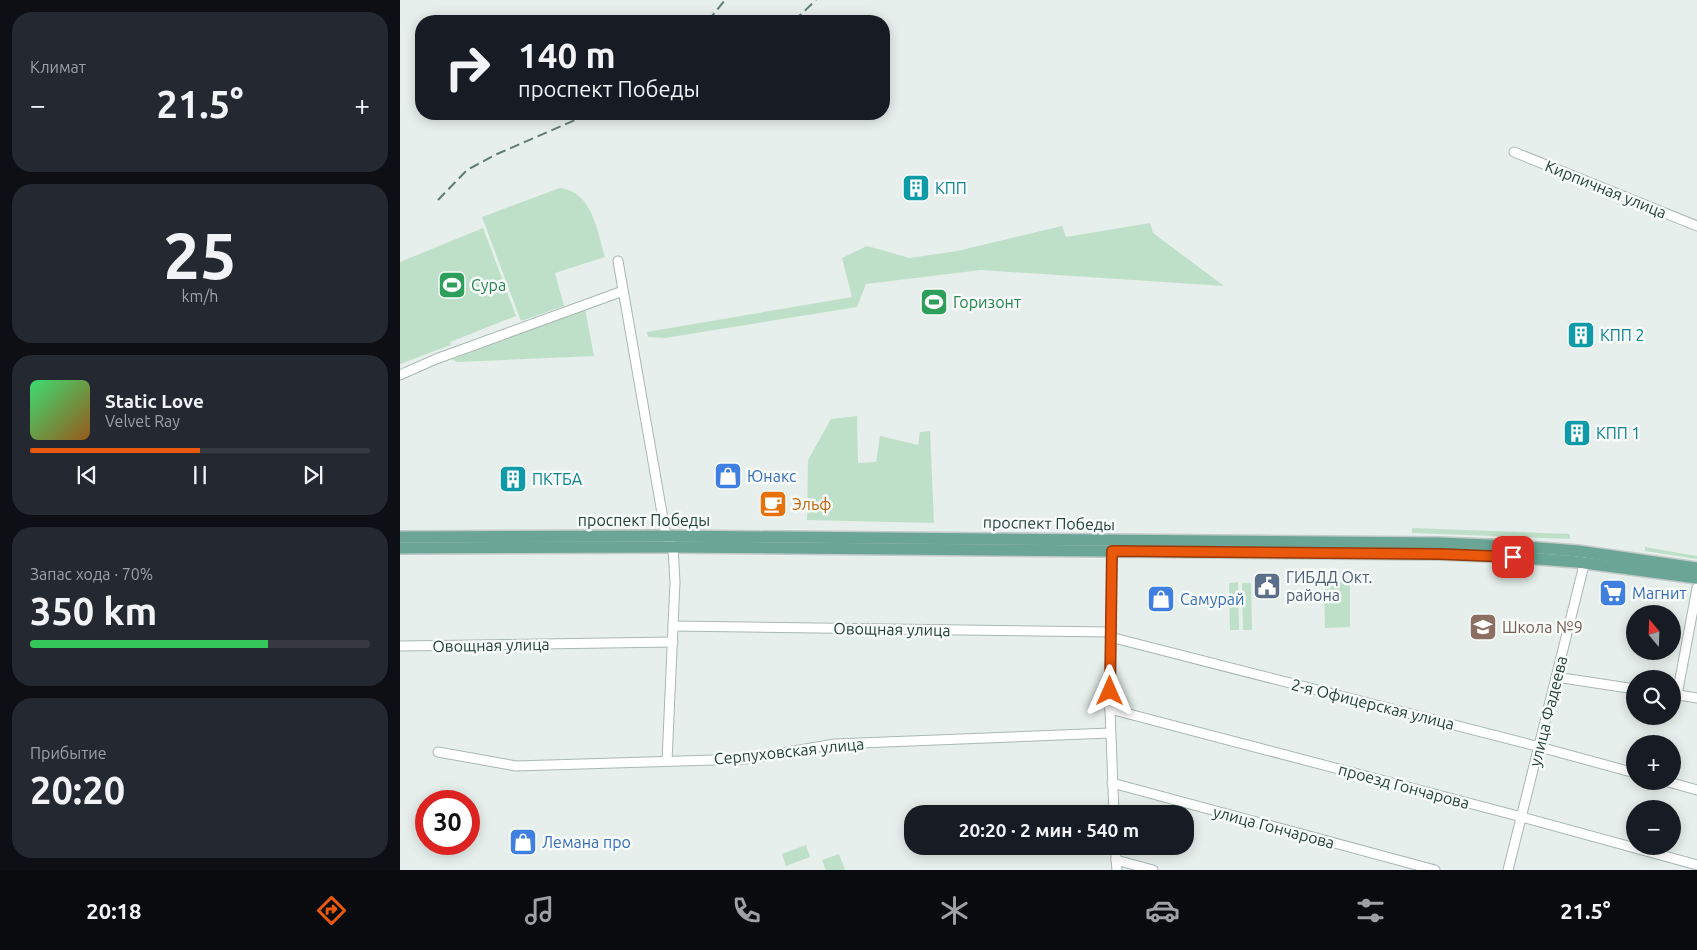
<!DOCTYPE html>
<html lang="ru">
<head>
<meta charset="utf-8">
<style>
  :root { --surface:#171b24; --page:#242831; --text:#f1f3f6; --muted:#9ea1a6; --line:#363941; --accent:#ea580c }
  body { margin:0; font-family:Ubuntu,sans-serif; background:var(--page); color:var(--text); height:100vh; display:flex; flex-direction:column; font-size:19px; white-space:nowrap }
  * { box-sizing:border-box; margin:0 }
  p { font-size:16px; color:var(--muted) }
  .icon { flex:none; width:28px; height:28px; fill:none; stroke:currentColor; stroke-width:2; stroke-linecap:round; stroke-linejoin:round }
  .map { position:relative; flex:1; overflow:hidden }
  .details { display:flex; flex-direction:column; gap:12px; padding:12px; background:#0d0f14; width:400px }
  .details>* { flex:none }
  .hud { position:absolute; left:15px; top:15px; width:475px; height:105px; border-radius:20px; box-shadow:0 2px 12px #0003; background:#171b24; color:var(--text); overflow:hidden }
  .needle { width:32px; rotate:341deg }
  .fabs { position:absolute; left:1226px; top:605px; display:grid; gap:10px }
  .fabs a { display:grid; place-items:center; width:55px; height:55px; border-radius:50%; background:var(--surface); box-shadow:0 2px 12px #0003; font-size:25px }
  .speed { position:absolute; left:15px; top:790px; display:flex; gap:10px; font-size:25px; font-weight:700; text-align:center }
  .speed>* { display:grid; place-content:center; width:65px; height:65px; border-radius:50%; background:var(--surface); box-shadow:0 2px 12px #0003; line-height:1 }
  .speed .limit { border:8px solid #d22; background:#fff; color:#111 }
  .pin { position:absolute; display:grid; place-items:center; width:42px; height:42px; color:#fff; margin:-21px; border-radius:10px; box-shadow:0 2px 8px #0006 }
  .me { position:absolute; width:55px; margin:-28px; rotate:0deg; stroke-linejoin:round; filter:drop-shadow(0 0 4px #0008) }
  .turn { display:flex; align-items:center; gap:18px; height:105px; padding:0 20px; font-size:22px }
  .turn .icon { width:65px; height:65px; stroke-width:2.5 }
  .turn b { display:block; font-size:35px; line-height:42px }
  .big { font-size:38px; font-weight:600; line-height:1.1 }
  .details .widget { flex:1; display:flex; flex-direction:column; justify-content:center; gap:8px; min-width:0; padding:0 18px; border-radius:20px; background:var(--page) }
  .details .dial { align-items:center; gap:0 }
  .dial b { font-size:65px; line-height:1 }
  .song { display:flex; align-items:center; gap:15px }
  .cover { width:60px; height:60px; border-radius:8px; background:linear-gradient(135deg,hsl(140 70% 55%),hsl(30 70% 35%)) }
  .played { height:5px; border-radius:2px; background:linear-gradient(90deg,var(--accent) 50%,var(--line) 50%) }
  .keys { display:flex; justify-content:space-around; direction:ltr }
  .heat { display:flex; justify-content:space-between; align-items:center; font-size:28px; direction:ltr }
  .charge { height:8px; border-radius:4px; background:linear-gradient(90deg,#34c759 70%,var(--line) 0) }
  .trip { position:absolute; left:504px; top:805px; width:290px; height:50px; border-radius:20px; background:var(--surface); box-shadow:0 2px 12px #0003; font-weight:600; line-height:50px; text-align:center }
  .tabs { display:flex; height:80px; justify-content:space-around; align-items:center; background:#090b0e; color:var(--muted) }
  .tabs .icon { width:35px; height:35px }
  .tabs .selected { color:var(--accent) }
  .tabs b { font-size:22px; color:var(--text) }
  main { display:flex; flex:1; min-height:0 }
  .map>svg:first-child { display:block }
  .green { fill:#bfe0c8 }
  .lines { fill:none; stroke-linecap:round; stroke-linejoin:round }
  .minor-casing { stroke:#a8b8b2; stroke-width:11 }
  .major-casing { stroke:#c2cac8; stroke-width:14 }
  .minor { stroke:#fff; stroke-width:9 }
  .major { stroke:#6aa596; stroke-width:11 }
  .rail { stroke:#5f7d75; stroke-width:2; stroke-dasharray:10 5; stroke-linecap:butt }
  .route-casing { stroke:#983908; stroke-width:12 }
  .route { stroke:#ea580c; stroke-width:9 }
  .labels { text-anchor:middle; stroke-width:5; stroke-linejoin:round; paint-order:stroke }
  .culture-label { font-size:16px; fill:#0d838f; stroke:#f7fbf9; text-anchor:start }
  .street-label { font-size:16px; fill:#24423a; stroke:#f7fbf9 }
  .leisure-label { font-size:16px; fill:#27864d; stroke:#f7fbf9; text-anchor:start }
  .shop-label { font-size:16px; fill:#366cbe; stroke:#f7fbf9; text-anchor:start }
  .food-label { font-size:16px; fill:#c56008; stroke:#f7fbf9; text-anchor:start }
  .service-label { font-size:16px; fill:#4e5e75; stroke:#f7fbf9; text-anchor:start }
  .education-label { font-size:16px; fill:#785e54; stroke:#f7fbf9; text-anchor:start }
</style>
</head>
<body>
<main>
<section class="details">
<div class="widget"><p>Климат</p>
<div class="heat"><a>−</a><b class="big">21.5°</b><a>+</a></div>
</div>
<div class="widget dial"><b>25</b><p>km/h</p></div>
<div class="widget">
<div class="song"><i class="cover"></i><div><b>Static Love</b><p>Velvet Ray</p></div></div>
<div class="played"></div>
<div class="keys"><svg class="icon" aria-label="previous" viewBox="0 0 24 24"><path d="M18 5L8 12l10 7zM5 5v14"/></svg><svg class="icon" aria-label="pause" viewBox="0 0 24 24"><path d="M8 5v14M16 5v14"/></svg><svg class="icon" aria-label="next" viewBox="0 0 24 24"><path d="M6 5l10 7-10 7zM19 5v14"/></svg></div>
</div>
<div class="widget"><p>Запас хода · 70%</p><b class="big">350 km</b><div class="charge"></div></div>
<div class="widget"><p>Прибытие</p><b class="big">20:20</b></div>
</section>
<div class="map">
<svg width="1297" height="870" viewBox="0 0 1297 870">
  <rect width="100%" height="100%" fill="#e6efeb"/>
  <g class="green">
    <path d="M160,188C193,192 197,231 205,257L155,273L164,306L121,321L82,217Z"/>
    <polygon points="750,223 753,233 824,286 581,270 466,284 457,307 265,338 248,337 247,332 452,297 442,258 467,246 510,258 557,251 662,226 666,237"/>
    <polygon points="83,228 116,316 50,342 51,345 0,364 0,262"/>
    <polygon points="185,309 194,356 57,362 52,359"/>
    <polygon points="457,416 458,463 476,462 480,436 518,445 520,432 530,431 534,523 407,520 408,460 431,419"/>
    <polygon points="1012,528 1170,534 1170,539 1012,533"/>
    <polygon points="1245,547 1297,556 1297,559 1245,551"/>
    <polygon points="838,582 839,630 830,630 829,583"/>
    <polygon points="950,582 950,627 925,628 924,583"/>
    <polygon points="842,583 851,583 852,630 843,630"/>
    <polygon points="406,845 410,857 386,866 382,854"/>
    <polygon points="439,854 445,870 426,870 422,860"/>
  </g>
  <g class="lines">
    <g class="minor-casing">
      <g id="minor">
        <polyline points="1114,152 1297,226"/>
        <polyline points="218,261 266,536 273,547 275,582 267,761"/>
        <polyline points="0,375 36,359 223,291"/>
        <polyline points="712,551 710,709 714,814"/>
        <polyline points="273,626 710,632"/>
        <polyline points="710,637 1136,746 1235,773"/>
        <polyline points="0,646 273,642"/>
        <polyline points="1156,677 1235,689"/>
        <polyline points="1273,694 1297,698"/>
        <polyline points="1277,695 1297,588"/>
        <polyline points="710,709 1118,816 1297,865"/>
        <polyline points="38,752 116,766 346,759 435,744 710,733"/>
        <polyline points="1265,781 1297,790"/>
        <polyline points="712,783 1035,870"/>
        <polyline points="715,846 717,870"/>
        <polyline points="716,860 753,870"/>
        <polyline points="1108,870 1186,557"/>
      </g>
    </g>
    <g class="major-casing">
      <g id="major">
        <polyline points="0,537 266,536 1040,543 1113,546 1178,551 1297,568"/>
        <polyline points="0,548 273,547 1040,554 1113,557 1177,562 1297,578"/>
      </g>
    </g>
    <use href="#minor" class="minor"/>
    <use href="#major" class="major"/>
    <g class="rail">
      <polyline points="308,21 325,0"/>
      <polyline points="394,21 416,0"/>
      <polyline points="290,119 295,114"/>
      <polyline points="38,200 67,170 97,154 189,114"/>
    </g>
  </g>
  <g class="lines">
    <g class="route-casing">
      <polyline id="route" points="710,691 712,551 1040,554 1113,557"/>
    </g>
    <use href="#route" class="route"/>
  </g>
  <defs>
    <g id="building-square" transform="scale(1.4375)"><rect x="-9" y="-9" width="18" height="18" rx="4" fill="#0f9aa8" stroke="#f7fbf9"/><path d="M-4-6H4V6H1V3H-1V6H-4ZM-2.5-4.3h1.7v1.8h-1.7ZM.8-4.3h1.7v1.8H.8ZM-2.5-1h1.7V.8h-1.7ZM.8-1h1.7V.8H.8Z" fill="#fff"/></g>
    <g id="stadium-square" transform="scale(1.4375)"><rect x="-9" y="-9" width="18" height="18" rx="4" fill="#2e9e5b" stroke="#f7fbf9"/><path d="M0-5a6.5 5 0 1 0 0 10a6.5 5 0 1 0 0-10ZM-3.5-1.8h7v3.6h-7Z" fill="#fff"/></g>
    <g id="shop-square" transform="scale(1.4375)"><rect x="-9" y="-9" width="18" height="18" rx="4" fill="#3f7fe0" stroke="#f7fbf9"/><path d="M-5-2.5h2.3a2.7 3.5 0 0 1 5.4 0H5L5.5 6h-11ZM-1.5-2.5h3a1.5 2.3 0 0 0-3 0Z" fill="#fff"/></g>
    <g id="cafe-square" transform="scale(1.4375)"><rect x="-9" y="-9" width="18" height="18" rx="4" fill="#e8710a" stroke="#f7fbf9"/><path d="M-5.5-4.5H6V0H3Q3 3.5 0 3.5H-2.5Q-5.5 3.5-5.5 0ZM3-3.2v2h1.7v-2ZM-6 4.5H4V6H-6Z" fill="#fff"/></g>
    <g id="civic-square" transform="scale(1.4375)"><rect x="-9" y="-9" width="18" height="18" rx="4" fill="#5c6f8a" stroke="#f7fbf9"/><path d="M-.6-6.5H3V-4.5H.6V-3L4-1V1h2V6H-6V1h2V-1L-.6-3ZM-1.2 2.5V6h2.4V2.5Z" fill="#fff"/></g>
    <g id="supermarket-square" transform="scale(1.4375)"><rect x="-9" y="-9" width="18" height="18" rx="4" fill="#3f7fe0" stroke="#f7fbf9"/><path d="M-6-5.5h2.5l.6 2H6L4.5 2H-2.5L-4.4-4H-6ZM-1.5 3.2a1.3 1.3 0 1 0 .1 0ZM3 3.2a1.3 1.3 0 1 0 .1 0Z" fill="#fff"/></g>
    <g id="school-square" transform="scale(1.4375)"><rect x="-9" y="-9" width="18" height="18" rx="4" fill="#8d6e63" stroke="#f7fbf9"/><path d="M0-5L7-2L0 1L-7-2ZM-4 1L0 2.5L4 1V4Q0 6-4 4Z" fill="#fff"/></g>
  </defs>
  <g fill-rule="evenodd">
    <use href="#building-square" x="516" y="188"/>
    <use href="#stadium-square" x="52" y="285"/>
    <use href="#stadium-square" x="534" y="302"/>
    <use href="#building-square" x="1181" y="335"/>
    <use href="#building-square" x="1177" y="433"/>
    <use href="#shop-square" x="328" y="476"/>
    <use href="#building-square" x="113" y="479"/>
    <use href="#cafe-square" x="373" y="504"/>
    <use href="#civic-square" x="867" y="586"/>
    <use href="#supermarket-square" x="1213" y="593"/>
    <use href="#shop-square" x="761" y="599"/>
    <use href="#school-square" x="1083" y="627"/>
    <use href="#shop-square" x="123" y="842"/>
  </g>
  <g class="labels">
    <g class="culture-label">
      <text x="535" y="194">КПП</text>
      <text x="1200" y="341">КПП 2</text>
      <text x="1196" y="439">КПП 1</text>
      <text x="132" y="485">ПКТБА</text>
    </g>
    <g class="street-label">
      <text transform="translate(1206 189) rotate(22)" y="6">Кирпичная улица</text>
      <text x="244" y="526">проспект Победы</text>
      <text transform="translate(649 523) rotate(1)" y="6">проспект Победы</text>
      <text transform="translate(492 629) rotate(1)" y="6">Овощная улица</text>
      <text transform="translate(91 645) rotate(-1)" y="6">Овощная улица</text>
      <text transform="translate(973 704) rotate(14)" y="6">2-я Офицерская улица</text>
      <text transform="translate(1148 711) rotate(-76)" y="6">улица Фадеева</text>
      <text transform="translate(389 751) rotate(-6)" y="6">Серпуховская улица</text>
      <text transform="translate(1004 786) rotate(15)" y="6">проезд Гончарова</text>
      <text transform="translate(874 827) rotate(15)" y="6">улица Гончарова</text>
    </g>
    <g class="leisure-label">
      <text x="71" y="291">Сура</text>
      <text x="553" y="308">Горизонт</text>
    </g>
    <g class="shop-label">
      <text x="347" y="482">Юнакс</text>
      <text x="1232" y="599">Магнит</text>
      <text x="780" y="605">Самурай</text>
      <text x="142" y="848">Лемана про</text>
    </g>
    <g class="food-label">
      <text x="392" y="510">Эльф</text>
    </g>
    <g class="service-label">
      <text x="886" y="583">ГИБДД Окт.<tspan x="886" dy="18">района</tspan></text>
    </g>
    <g class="education-label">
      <text x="1102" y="633">Школа №9</text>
    </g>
  </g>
</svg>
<div class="fabs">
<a><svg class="needle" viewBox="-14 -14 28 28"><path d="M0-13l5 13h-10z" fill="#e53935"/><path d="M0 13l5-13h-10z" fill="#9ea1a6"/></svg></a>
<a><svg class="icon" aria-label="search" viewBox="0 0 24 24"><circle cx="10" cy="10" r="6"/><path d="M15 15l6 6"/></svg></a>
<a>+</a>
<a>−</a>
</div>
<div class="speed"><div class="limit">30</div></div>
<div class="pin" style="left:1113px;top:557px;background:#d93025"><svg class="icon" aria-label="arrive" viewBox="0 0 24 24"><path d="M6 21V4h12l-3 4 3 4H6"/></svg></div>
<svg class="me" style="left:710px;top:691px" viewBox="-20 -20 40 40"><path d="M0-17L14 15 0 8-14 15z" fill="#ea580c" stroke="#fff" stroke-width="4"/></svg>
<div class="trip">20:20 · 2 мин · 540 m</div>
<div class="hud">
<div class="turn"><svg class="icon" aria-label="right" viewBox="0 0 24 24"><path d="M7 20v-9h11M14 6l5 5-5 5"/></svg><div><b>140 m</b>проспект Победы</div></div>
</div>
</div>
</main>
<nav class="tabs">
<b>20:18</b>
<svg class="icon selected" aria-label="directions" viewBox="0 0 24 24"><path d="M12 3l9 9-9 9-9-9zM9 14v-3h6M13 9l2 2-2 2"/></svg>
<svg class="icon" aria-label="music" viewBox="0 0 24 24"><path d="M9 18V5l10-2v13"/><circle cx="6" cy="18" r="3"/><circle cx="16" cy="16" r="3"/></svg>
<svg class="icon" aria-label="phone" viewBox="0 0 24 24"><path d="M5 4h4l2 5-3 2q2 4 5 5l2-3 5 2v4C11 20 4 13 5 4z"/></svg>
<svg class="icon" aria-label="climate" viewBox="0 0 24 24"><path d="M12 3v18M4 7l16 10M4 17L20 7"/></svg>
<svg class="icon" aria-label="car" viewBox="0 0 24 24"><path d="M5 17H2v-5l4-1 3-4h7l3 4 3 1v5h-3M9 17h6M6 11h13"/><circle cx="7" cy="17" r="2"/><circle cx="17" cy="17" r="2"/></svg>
<svg class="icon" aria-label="filters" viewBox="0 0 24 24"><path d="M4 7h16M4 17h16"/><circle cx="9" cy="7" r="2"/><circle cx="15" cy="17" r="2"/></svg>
<b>21.5°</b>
</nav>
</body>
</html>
